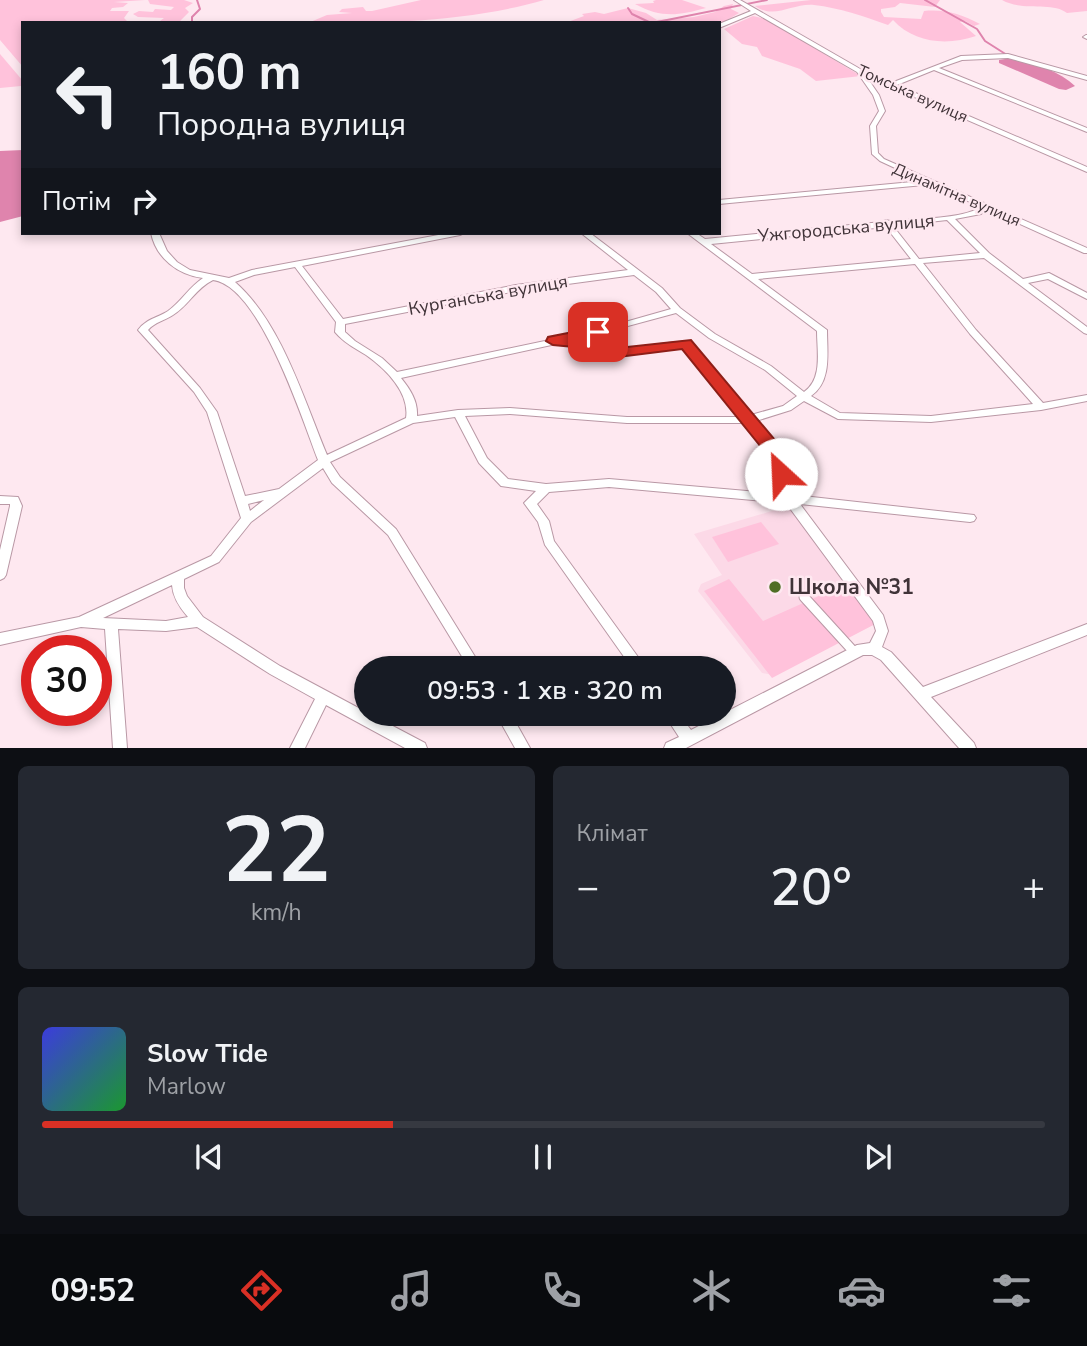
<!DOCTYPE html>
<html lang="uk">
<head>
<meta charset="utf-8">
<style>
  :root { --surface:#171b24; --page:#242831; --text:#f1f3f6; --muted:#9ea1a6; --line:#363941; --accent:#d93025 }
  body { margin:0; font-family:"Nunito Sans",sans-serif; background:var(--page); color:var(--text); height:100vh; display:flex; flex-direction:column; font-size:26px; white-space:nowrap }
  * { box-sizing:border-box; margin:0 }
  p { font-size:23px; color:var(--muted) }
  .icon { flex:none; width:38px; height:38px; fill:none; stroke:currentColor; stroke-width:2; stroke-linecap:round; stroke-linejoin:round }
  .map { position:relative; height:748px; overflow:hidden }
  .side { display:flex; flex-direction:column; gap:18px; padding:18px; background:#0d0f14; flex:1 }
  .side>* { flex:none }
  .top-card { position:absolute; left:21px; top:21px; width:700px; height:214px; border-radius:0px; box-shadow:0 4px 10px #0003; background:#171b24; color:var(--text); overflow:hidden }
  .speed { position:absolute; left:21px; top:635px; display:flex; gap:14px; font-size:35px; font-weight:700; text-align:center }
  .speed>* { display:grid; place-content:center; width:91px; height:91px; border-radius:50%; background:var(--surface); box-shadow:0 4px 10px #0003; line-height:1 }
  .speed .limit { border:10px solid #d22; background:#fff; color:#111 }
  .pin { position:absolute; display:grid; place-items:center; width:60px; height:60px; color:#fff; margin:-30px; border-radius:14px; box-shadow:0 4px 10px #0006 }
  .me { position:absolute; width:77px; margin:-38px; rotate:335deg; stroke-linejoin:round; filter:drop-shadow(0 0 5px #0008) }
  .turn { display:flex; align-items:center; gap:24px; height:147px; padding:0 21px; font-size:32px }
  .turn .icon { width:91px; height:91px; stroke-width:2.5 }
  .turn b { display:block; font-size:49px; line-height:60px }
  .then { display:flex; align-items:center; height:66px; padding:0 21px; background:#0003; gap:14px; font-size:26px }
  .big { font-size:52px; font-weight:600; line-height:1.1 }
  .side .widget { flex:1; display:flex; flex-direction:column; justify-content:center; gap:10px; min-width:0; padding:0 24px; border-radius:10px; background:var(--page) }
  .side .dial { align-items:center; gap:0 }
  .dial b { font-size:91px; line-height:1 }
  .song { display:flex; align-items:center; gap:21px }
  .cover { width:84px; height:84px; border-radius:10px; background:linear-gradient(135deg,hsl(240 70% 55%),hsl(130 70% 35%)) }
  .played { height:7px; border-radius:4px; background:linear-gradient(90deg,var(--accent) 35%,var(--line) 35%) }
  .keys { display:flex; justify-content:space-around; direction:ltr }
  .heat { display:flex; justify-content:space-between; align-items:center; font-size:38px; direction:ltr }
  .side .tiles { flex:1; display:grid; gap:18px; grid-template-columns:1fr 1fr }
  .widget:last-child { grid-column:span 2 }
  .trip { position:absolute; left:354px; top:656px; width:382px; height:70px; border-radius:35px; background:var(--surface); box-shadow:0 4px 10px #0003; font-weight:600; line-height:70px; text-align:center }
  .tabs { display:flex; height:112px; justify-content:space-around; align-items:center; background:#090b0e; color:var(--muted) }
  .tabs .icon { width:49px; height:49px }
  .tabs .selected { color:var(--accent) }
  .tabs b { font-size:32px; color:var(--text) }
  .map>svg:first-child { display:block }
  .built { fill:#fcd9e7 }
  .green { fill:#ffc2db }
  .water { fill:#df84ad }
  .lines { fill:none; stroke-linecap:round; stroke-linejoin:round }
  .stream { stroke:#df84ad; stroke-width:2 }
  .pedestrian-casing { stroke:#b998a5; stroke-width:11 }
  .minor-casing { stroke:#b998a5; stroke-width:2 }
  .pedestrian { stroke:#fff; stroke-width:9 }
  .minor { fill:#fff; fill-rule:evenodd }
  .route { fill:#d93025; stroke:#8d1f18; stroke-width:2 }
  .poi-dot { fill:#4f6e24; stroke:#fee8f0; stroke-width:2.5 }
  .labels { text-anchor:middle; stroke-width:5; stroke-linejoin:round; paint-order:stroke }
  .far-street-label { font-size:16px; fill:#403338; stroke:#fee8f0 }
  .street-label { font-size:18px; fill:#403338; stroke:#fee8f0 }
  .near-poi-label { font-size:21px; font-weight:bold; fill:#403338; stroke:#fee8f0; text-anchor:start }
</style>
</head>
<body>
<div class="map">
<svg width="1087" height="748" viewBox="0 0 1087 748">
  <rect width="100%" height="100%" fill="#fee8f0"/>
  <polygon class="built" points="792,505 879,622 773,675 762,673 698,591 701,584 722,575 694,534"/>
  <g class="green">
    <polygon points="0,0 145,0 114,2 128,3 123,7 112,8 110,11 129,11 124,18 129,23 23,23 23,67 0,40"/>
    <polygon points="148,0 184,0 193,3 185,8 189,12 179,22 202,22 140,23 160,21 164,18 138,17 133,14 139,11 153,12 155,9 171,10 174,7 150,4"/>
    <path d="M421,0H544C468,22 387,23 308,23L327,15L352,13L339,12L342,9L363,7L366,11H372Z"/>
    <path d="M656,0H682L706,8C677,16 661,18 635,4L654,3L653,1Z"/>
    <path d="M811,0H940L935,7L900,3L895,7L881,9V12L884,17L921,19L924,11C945,9 961,14 980,24L974,26L965,21L960,22L976,36C947,46 914,43 893,20L888,25C863,16 840,8 814,5C792,3 775,20 755,6Z"/>
    <path d="M1002,0H1087V11L1067,13C1052,1 1023,12 1002,0Z"/>
    <polygon points="733,4 731,9 739,13 719,25 565,23 584,16 582,14 595,12 604,14 628,8 646,13 657,20 694,17 715,12 724,6"/>
    <polygon points="753,16 766,19 861,76 816,81 800,69 762,56 757,47 742,44 724,29"/>
    <polygon points="0,54 23,81 21,86 0,88"/>
    <polygon points="761,522 779,544 728,562 712,537"/>
    <polygon points="729,579 763,621 848,583 879,622 772,678 704,591"/>
  </g>
  <g class="water">
    <path d="M1011,58C1032,62 1059,71 1075,86L1066,90L1059,89L999,63V60Z"/>
    <polygon points="23,150 23,216 0,222 0,151"/>
  </g>
  <g class="lines">
    <g class="stream">
      <polyline points="925,0 977,29 985,41 1007,55"/>
      <polyline points="628,8 632,14 651,23"/>
      <polyline points="192,23 192,17 200,9 197,0"/>
      <polyline points="652,23 767,0"/>
    </g>
    <g class="pedestrian-casing">
      <polyline id="pedestrian" points="804,597 855,653"/>
    </g>
    <g class="minor-casing">
      <g id="minor">
        <path d="M734,0H740L862,70L891,83L961,56L1008,54L1087,76V80L1008,58L962,60L939,68L1087,128V132L934,70L897,85L1087,167V172L866,76L879,95L885,111L876,126L878,153L884,159L1087,248V253H1084L987,209L981,214L955,219L989,253L1023,279L1049,273L1087,293V299L1048,279L1028,283L1087,327V334L1084,333L984,258L923,263L976,330L1043,403L1087,395V401L1041,410L931,422L838,419L804,401L791,410L756,421L779,450L794,495L974,515L976,518L974,521L970,522L800,504L883,615L888,631L882,647L891,652L923,687L1087,624V635L931,697L974,743L976,748H959L881,660L872,655H863L686,748H664L666,743L679,737L664,714H679L691,730L857,645L870,643L876,631L873,621L786,503L609,487L549,492L537,504L549,521L554,541L646,668H632L545,545L538,522L524,503L536,491L501,486L479,463L455,417L413,423L330,462L340,477L396,529L482,668H469L388,535L332,483L323,468L251,522L219,562L184,579V588L187,596L203,617L280,666L366,712V714H370L425,743L427,748H405L326,705L305,748H290L315,699L270,674L197,627L166,631L118,629L127,748H113L105,629L81,627L0,645V633L79,617L211,556L241,518L207,412L194,392L138,330C146,319 157,318 168,311C181,302 189,287 203,278C178,275 156,258 151,233H159L167,251L177,262L190,270L229,278L252,270L449,233H464L460,235L302,266L343,319L516,285L628,270L581,233H590L662,288L680,308L715,334L771,366L804,392C823,379 817,351 817,331L687,233H696L705,239L882,222L886,220L890,221C913,219 963,219 981,207L928,183L924,185L719,204V200L923,181L880,161L872,154L870,126L879,111L873,95L857,72L755,13L719,28V24L751,11ZM947,220L980,253L919,259L893,226ZM886,227L911,259L752,274L711,244ZM915,264L970,334L1033,404L931,416L840,413L811,396C832,381 827,353 827,330L758,279ZM295,267L336,322L335,332C344,343 355,348 366,355C386,369 410,393 406,418L327,455C304,400 281,322 235,282L254,275ZM634,275L656,292L671,309L597,330L397,372L382,358L355,341L345,332V324L516,291ZM213,280C260,286 302,419 318,460L279,489L245,496L217,412L200,388L148,330C155,322 164,321 173,315C189,305 196,288 213,280ZM676,313L709,338L765,370L797,396L783,406L751,415L689,342C665,340 640,350 615,349C601,348 592,340 576,340ZM556,344L585,346L601,353L618,355L684,347L741,417H627L510,408L458,410L417,416C418,401 410,389 401,378ZM510,414L627,423H746L769,451L782,494L609,479L546,484L508,479L487,458L465,416ZM264,500L250,511L248,504ZM172,585C173,598 180,608 188,617L166,621L103,618Z"/>
        <polygon points="1086,35 1087,35 1087,39 1083,37"/>
        <polygon points="0,496 18,497 22,506 6,575 4,578 0,580 0,550 10,506 10,504 0,504"/>
        <polygon points="496,714 511,714 530,748 515,748"/>
      </g>
    </g>
    <use href="#pedestrian" class="pedestrian"/>
    <use href="#minor" class="minor"/>
  </g>
  <polygon class="route" points="598,327 605,332 603,335 587,338 618,348 691,340 780,446 790,474 788,479 775,479 765,452 682,349 618,357 599,354 585,348 553,345 546,341 548,337"/>
  <circle class="poi-dot" cx="775" cy="587" r="7"/>
  <g class="labels">
    <g class="far-street-label">
      <text transform="translate(913 93) rotate(24)" y="6">Томська вулиця</text>
      <text transform="translate(957 194) rotate(23)" y="6">Динамітна вулиця</text>
    </g>
    <g class="street-label">
      <text transform="translate(846 228) rotate(-5)" y="6">Ужгородська вулиця</text>
      <text transform="translate(488 295) rotate(-10)" y="6">Курганська вулиця</text>
    </g>
    <g class="near-poi-label">
      <text x="789" y="594">Школа №31</text>
    </g>
  </g>
</svg>
<div class="speed"><div class="limit">30</div></div>
<div class="pin" style="left:598px;top:332px;background:#d93025"><svg class="icon" aria-label="arrive" viewBox="0 0 24 24"><path d="M6 21V4h12l-3 4 3 4H6"/></svg></div>
<svg class="me" style="left:781px;top:474px" viewBox="-20 -20 40 40"><circle r="19" fill="#fff"/><path d="M0-13L10 11 0 6-10 11z" fill="#d93025"/></svg>
<div class="trip">09:53 · 1 хв · 320 m</div>
<div class="top-card">
<div class="turn"><svg class="icon" aria-label="left" viewBox="0 0 24 24"><path d="M17 20v-9H6M10 6l-5 5 5 5"/></svg><div><b>160 m</b>Породна вулиця</div></div>
<div class="then">Потім<svg class="icon" aria-label="right" viewBox="0 0 24 24"><path d="M7 20v-9h11M14 6l5 5-5 5"/></svg></div>
</div>
</div>
<section class="side">
<div class="tiles">
<div class="widget dial"><b>22</b><p>km/h</p></div>
<div class="widget"><p>Клімат</p>
<div class="heat"><a>−</a><b class="big">20°</b><a>+</a></div>
</div>
<div class="widget">
<div class="song"><i class="cover"></i><div><b>Slow Tide</b><p>Marlow</p></div></div>
<div class="played"></div>
<div class="keys"><svg class="icon" aria-label="previous" viewBox="0 0 24 24"><path d="M18 5L8 12l10 7zM5 5v14"/></svg><svg class="icon" aria-label="pause" viewBox="0 0 24 24"><path d="M8 5v14M16 5v14"/></svg><svg class="icon" aria-label="next" viewBox="0 0 24 24"><path d="M6 5l10 7-10 7zM19 5v14"/></svg></div>
</div>
</div>
</section>
<nav class="tabs">
<b>09:52</b>
<svg class="icon selected" aria-label="directions" viewBox="0 0 24 24"><path d="M12 3l9 9-9 9-9-9zM9 14v-3h6M13 9l2 2-2 2"/></svg>
<svg class="icon" aria-label="music" viewBox="0 0 24 24"><path d="M9 18V5l10-2v13"/><circle cx="6" cy="18" r="3"/><circle cx="16" cy="16" r="3"/></svg>
<svg class="icon" aria-label="phone" viewBox="0 0 24 24"><path d="M5 4h4l2 5-3 2q2 4 5 5l2-3 5 2v4C11 20 4 13 5 4z"/></svg>
<svg class="icon" aria-label="climate" viewBox="0 0 24 24"><path d="M12 3v18M4 7l16 10M4 17L20 7"/></svg>
<svg class="icon" aria-label="car" viewBox="0 0 24 24"><path d="M5 17H2v-5l4-1 3-4h7l3 4 3 1v5h-3M9 17h6M6 11h13"/><circle cx="7" cy="17" r="2"/><circle cx="17" cy="17" r="2"/></svg>
<svg class="icon" aria-label="filters" viewBox="0 0 24 24"><path d="M4 7h16M4 17h16"/><circle cx="9" cy="7" r="2"/><circle cx="15" cy="17" r="2"/></svg>
</nav>
</body>
</html>
